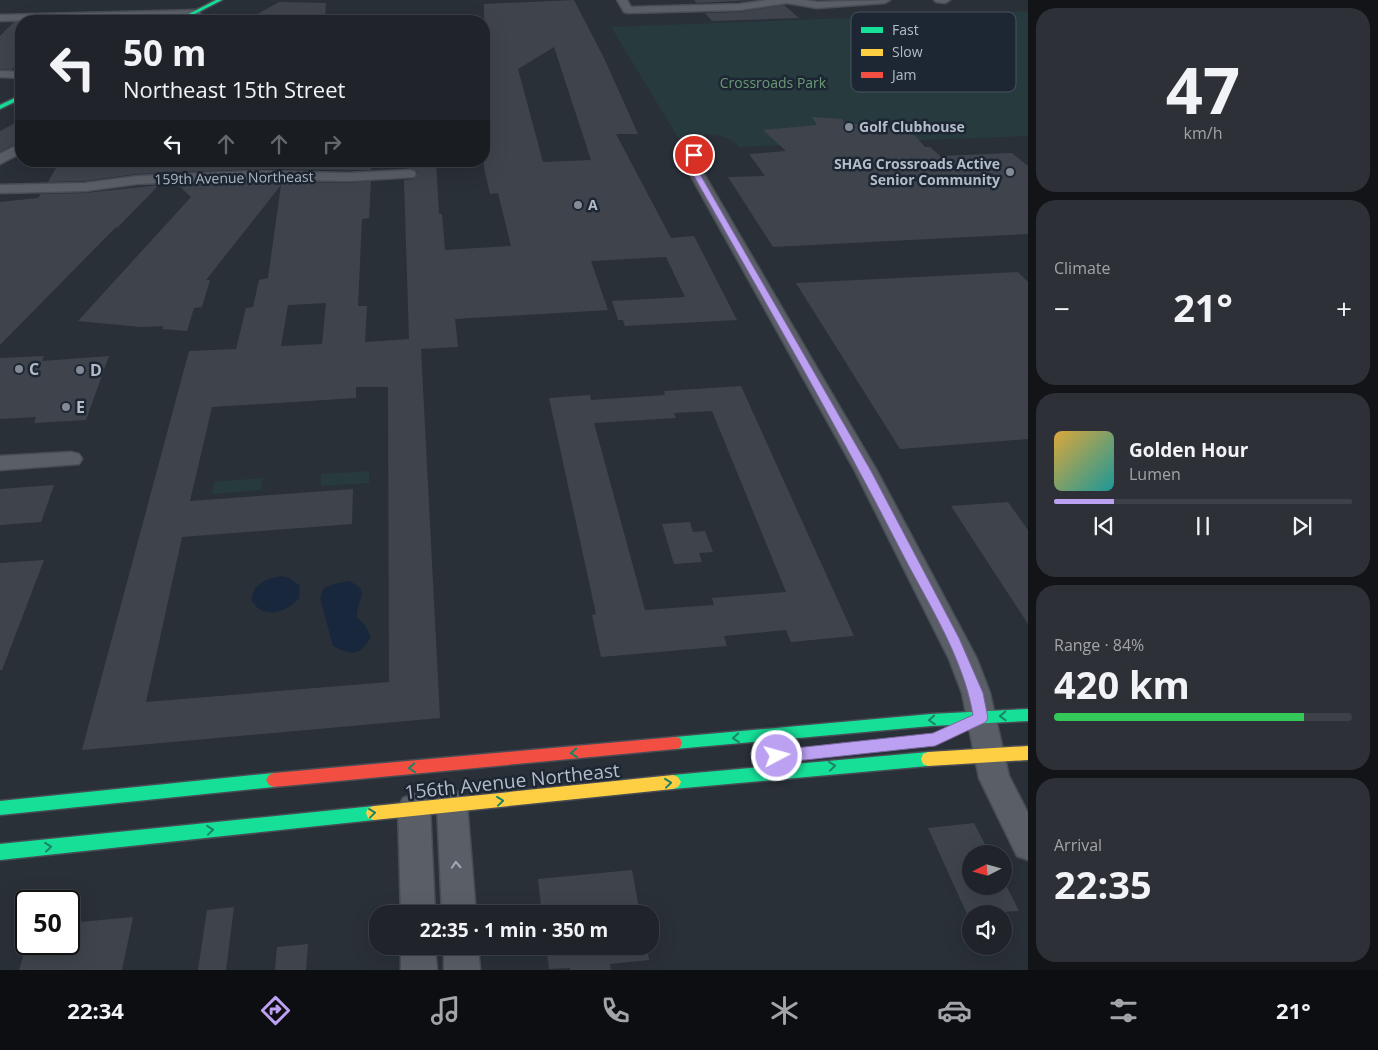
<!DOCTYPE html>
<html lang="en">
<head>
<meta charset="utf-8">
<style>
  :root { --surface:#20242a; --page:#2d3036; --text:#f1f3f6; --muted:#a2a4a8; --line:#3d4147; --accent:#bca0f2 }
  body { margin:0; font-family:"Open Sans",sans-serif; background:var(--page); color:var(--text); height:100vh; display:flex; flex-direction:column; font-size:19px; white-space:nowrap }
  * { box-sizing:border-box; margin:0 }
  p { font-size:16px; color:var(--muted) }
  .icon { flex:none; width:28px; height:28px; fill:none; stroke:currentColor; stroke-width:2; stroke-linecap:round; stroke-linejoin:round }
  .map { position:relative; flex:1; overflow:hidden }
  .sheet { display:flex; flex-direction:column; gap:8px; padding:8px; background:#121417; width:350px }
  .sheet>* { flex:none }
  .guide { position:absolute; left:15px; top:15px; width:475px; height:152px; border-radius:20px; box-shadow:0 5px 20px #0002,0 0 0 1px var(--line); background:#20242a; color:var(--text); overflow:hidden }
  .needle { width:32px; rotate:264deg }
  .buttons { position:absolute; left:962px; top:845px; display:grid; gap:10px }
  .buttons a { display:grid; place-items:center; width:50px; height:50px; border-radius:50%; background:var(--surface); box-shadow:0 5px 20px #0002,0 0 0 1px var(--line); font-size:25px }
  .speed { position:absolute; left:15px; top:890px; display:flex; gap:10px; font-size:25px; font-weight:700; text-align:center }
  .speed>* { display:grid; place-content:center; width:65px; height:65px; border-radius:50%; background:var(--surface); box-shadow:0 5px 20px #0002,0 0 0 1px var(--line); line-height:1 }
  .speed .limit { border:2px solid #111; border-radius:8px; background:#fff; color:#111 }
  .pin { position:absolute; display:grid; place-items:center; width:42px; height:42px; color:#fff; margin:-21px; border:2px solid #fff; border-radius:50%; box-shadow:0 1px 5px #0007 }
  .me { position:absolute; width:55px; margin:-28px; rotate:84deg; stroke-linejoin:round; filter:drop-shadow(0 0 4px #0008) }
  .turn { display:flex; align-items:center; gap:18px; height:105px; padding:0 25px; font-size:22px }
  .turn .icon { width:65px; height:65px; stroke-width:2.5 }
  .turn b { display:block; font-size:35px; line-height:42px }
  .lanes { display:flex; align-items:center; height:48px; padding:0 25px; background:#0003; justify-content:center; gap:25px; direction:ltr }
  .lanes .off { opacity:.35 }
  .big { font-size:38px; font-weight:700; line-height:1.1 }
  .sheet .tile { flex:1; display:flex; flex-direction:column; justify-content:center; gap:8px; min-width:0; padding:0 18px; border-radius:20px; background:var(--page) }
  .sheet .dial { align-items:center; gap:0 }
  .dial b { font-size:65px; line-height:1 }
  .song { display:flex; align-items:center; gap:15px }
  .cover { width:60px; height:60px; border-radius:8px; background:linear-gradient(135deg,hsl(40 70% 55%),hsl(180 70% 35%)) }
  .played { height:5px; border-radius:2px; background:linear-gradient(90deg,var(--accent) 20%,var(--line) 20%) }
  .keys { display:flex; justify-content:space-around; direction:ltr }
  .heat { display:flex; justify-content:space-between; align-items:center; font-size:28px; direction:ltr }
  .charge { height:8px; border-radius:4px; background:linear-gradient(90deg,#34c759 84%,var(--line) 0) }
  .trip { position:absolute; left:369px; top:905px; width:290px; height:50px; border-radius:20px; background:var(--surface); box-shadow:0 5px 20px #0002,0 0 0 1px var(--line); font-weight:700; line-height:50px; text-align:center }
  .tab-bar { display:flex; height:80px; justify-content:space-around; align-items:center; background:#0d0e11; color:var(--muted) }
  .tab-bar .icon { width:35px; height:35px }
  .tab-bar .active { color:var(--accent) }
  .tab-bar b { font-size:22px; color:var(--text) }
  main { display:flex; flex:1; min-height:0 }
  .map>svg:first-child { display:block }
  .green { fill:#273a3e }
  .water { fill:#19273c }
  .building { fill:#3f444c; fill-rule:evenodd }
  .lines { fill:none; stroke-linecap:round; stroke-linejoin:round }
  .street-casing { stroke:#484c55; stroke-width:3 }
  .fast-casing { stroke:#484c55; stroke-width:3 }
  .slow-casing { stroke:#484c55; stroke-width:3 }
  .jam-casing { stroke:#484c55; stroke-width:3 }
  .street { fill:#5a5e66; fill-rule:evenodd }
  .fast { fill:#16e098; fill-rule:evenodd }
  .slow { fill:#ffcf43; fill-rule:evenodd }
  .jam { fill:#f24e42; fill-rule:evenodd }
  .oneway { stroke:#1a8366 }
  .oneway2 { stroke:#a2a9b5 }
  .route { fill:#bca0f2; stroke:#7a689d }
  .poi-dot { fill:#848b96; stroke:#1d2633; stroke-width:2 }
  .labels { text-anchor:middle; stroke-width:5; stroke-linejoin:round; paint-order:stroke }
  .far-park-label { font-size:14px; fill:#6b9a76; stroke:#1d2633 }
  .far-poi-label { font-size:14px; font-weight:bold; fill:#b4bcc9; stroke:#1d2633; text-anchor:start }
  .far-street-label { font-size:14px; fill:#b4bcc9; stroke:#1d2633 }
  .poi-label { font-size:16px; font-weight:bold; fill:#b4bcc9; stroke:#1d2633; text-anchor:start }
  .near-street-label { font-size:19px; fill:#b4bcc9; stroke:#1d2633 }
  .key { fill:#1d2633; stroke:#4a5360; stroke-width:1 }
  .key-label { font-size:14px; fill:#b4bcc9 }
</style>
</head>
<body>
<main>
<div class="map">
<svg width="1028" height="970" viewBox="0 0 1028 970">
  <rect width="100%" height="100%" fill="#2a3038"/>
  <g class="green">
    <path d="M1028,11V136L739,147C727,132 695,130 682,144L611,27Z"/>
    <polygon points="369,471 369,483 321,486 321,474"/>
    <polygon points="263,478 261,490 212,494 214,482"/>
  </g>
  <g class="water">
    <path d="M282,576L290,578L300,586L299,598C287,613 263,620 252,601C251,584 268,578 282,576Z"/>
    <path d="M348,581C373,590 356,601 357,617L365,625L371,637C360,656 351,656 333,646L320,598L324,588L334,584Z"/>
  </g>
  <g class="building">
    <path d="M574,0L604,58L638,134H616L671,238L694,236L737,320L625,326L623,320H618L612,301L685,297L666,257L591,261L608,310L455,319L458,347L421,349L440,718L82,750L189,351L236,349L246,308L253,307L259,280L268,278L281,185L206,280H210L202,307L194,308L187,331L162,329L163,326L141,327L78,321L191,197L177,184L254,181L348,183L371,181L369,218L362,219L358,306H367L365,342L409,339L404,180L414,179L418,173L414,169L403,168V161H436L439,214H442L445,250L511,246L498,193L490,194L484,168V4ZM554,47L591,160L543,162L518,69ZM326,303L322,344L281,346L288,305ZM356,387H388L389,682L146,702L182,537L352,524L353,489L190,501L212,407L356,398Z"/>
    <polygon points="694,0 754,0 697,3"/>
    <polygon points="279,2 326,3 325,21 245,21"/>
    <polygon points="784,5 799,18 712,21 705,13 740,12"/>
    <polygon points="14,22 21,22 21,58 12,70 0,69 0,36"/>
    <polygon points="812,117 842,119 845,124 905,124 925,147 930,147 940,156 1012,153 1028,166 1028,234 773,247 728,177 765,176 749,154 786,151 763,130 817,125"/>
    <polygon points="21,120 21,141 0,152 0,131"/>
    <polygon points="60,161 372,161 371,170 254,169 137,174 85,181 48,182"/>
    <polygon points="159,185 117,228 116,227 0,345 0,202 38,198 41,194 85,193"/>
    <polygon points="1018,272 1028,282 1028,439 900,449 796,283"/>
    <polygon points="44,356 42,361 109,356 86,420 34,423 36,417 0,419 0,358"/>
    <path d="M741,386L854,636L791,642L786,630L724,636L727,646L601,657L592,615L596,614L549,398L590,395L591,400L665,395L664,391ZM712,411L786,592L712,598L714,605L645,610L594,423L676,418L674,413Z"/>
    <polygon points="54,485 41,522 0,525 0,489"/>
    <polygon points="1008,502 1028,530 1028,624 951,506"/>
    <polygon points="690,522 693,532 705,531 713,552 699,553 702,562 674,564 662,524"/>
    <polygon points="44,560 2,670 0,670 0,563"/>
    <polygon points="974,823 990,854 971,854 971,886 1004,886 1004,881 1019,911 967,914 928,828"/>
    <polygon points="632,870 640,914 542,914 538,879"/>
    <polygon points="234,907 226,970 198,970 207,910"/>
    <polygon points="133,917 122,970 19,970 27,944 69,944 69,923"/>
    <polygon points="308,944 306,970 275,970 277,947"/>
    <polygon points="546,946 647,946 649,960 610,964 611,970 570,970 570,968 549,969"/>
  </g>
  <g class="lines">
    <g class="street-casing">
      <g id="street">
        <polygon points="617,0 627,0 631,7 740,4 767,0 805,0 817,2 890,0 885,3 817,8 787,3 740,10 628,13 624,12"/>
        <polygon points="934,0 950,0 945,3 936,2"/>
        <polygon points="196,10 200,11 200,15 0,21 0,15"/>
        <polygon points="0,71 21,72 21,78 0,77"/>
        <polygon points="21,143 21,153 0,164 0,154"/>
        <path d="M703,143L710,147L701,157V169L877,471L977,659L990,693L1009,776L1028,813V860L1017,856L979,778L962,693L949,659L855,471L687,169C685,158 691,146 703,143Z"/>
        <polygon points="409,170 414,171 416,174 414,177 348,181 254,179 137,184 85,191 0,193 0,185 85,183 137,176 254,171 348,173"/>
        <polygon points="71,452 79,454 82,459 79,464 0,470 0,456"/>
        <polygon points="452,790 463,794 467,804 476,914 442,914 437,804 441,794"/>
        <polygon points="414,794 425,798 430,808 435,914 401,914 398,808 403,798"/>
        <polygon points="401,946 435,946 437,970 401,970"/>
        <polygon points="444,946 478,946 480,970 444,970"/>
      </g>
    </g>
    <g class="fast-casing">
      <g id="fast">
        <polygon points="216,0 222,0 181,21 175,21"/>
        <polygon points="21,95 21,99 0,109 0,105"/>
        <polygon points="1028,709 1028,721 931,726 675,749 670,748 668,743 670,738 675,737 931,714"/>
        <polygon points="928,752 933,754 935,759 933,764 928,766 673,789 668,787 665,782 668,777 673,775"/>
        <polygon points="274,773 279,775 282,780 279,785 274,787 0,815 0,801"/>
        <polygon points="374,806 380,808 382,813 380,818 374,820 0,860 0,844"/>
      </g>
    </g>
    <g class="slow-casing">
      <g id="slow">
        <polygon points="1028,746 1028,760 928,766 923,764 921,759 923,754 928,752"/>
        <polygon points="673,775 678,777 681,782 678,787 673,789 374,820 368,818 366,813 368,808 374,806"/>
      </g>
    </g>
    <g class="jam-casing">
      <polygon id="jam" points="675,737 680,738 682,743 680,748 675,749 274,787 269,785 266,780 269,775 274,773"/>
    </g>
    <use href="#street" class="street"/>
    <use href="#fast" class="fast"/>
    <use href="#slow" class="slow"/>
    <use href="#jam" class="jam"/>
  </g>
  <defs><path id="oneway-chevron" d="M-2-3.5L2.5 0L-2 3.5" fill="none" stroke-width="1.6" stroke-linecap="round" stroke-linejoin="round" transform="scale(1.25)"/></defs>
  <g class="oneway">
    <use href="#oneway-chevron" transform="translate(1003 716) rotate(177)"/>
    <use href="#oneway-chevron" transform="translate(932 720) rotate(176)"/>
    <use href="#oneway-chevron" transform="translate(736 738) rotate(175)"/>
    <use href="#oneway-chevron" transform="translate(574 753) rotate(175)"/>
    <use href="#oneway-chevron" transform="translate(832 766) rotate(-6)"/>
    <use href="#oneway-chevron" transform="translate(412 768) rotate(175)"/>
    <use href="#oneway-chevron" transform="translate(668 783) rotate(-6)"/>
    <use href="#oneway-chevron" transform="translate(500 801) rotate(-6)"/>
    <use href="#oneway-chevron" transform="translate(372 813) rotate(-7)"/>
    <use href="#oneway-chevron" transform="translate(210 830) rotate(-6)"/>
    <use href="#oneway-chevron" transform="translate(48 847) rotate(-6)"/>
  </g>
  <use class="oneway2" href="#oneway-chevron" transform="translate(456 865) rotate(-93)"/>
  <path class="route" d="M691,154L697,155L695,162L697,169L871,471L959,638L983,693L988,718L986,722L935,746L777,763L771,761L769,756L771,752L777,750L933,733L973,715C963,656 927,602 900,549C834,420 761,295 690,169L688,162Z"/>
  <g class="poi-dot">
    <circle cx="849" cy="127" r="5"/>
    <circle cx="1010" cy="172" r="5"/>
    <circle cx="578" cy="205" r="5"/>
    <circle cx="19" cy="369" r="5"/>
    <circle cx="80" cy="370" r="5"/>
    <circle cx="66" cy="407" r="5"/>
  </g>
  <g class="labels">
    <g class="far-park-label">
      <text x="773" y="88">Crossroads Park</text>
    </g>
    <g class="far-poi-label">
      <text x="859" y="132">Golf Clubhouse</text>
      <text x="1000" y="169" text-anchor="end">SHAG Crossroads Active<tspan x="1000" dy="16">Senior Community</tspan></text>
      <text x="588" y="210">A</text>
    </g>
    <g class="far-street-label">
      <text transform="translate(234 178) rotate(-1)" y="5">159th Avenue Northeast</text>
    </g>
    <g class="poi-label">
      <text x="29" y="375">C</text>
      <text x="90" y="376">D</text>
      <text x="76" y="413">E</text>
    </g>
    <g class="near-street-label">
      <text transform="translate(512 781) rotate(-6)" y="7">156th Avenue Northeast</text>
    </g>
  </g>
  <rect x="851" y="12" width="165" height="80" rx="8" class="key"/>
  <rect x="861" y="27" width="22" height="6" fill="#16e098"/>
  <rect x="861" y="49" width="22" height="7" fill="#ffcf43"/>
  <rect x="861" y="72" width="22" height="6" fill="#f24e42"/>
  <g class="key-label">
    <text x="892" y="35">Fast</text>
    <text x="892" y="57">Slow</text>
    <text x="892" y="80">Jam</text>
  </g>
</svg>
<div class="buttons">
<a><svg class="needle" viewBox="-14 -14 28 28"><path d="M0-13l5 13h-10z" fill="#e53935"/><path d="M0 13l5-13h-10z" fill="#a2a4a8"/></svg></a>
<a><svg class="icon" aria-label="sound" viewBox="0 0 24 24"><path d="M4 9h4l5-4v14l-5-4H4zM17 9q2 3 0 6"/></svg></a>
</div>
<div class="speed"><div class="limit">50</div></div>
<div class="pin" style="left:694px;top:155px;background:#d93025"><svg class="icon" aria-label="arrive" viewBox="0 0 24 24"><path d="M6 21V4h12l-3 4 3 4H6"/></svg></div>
<svg class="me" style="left:777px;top:756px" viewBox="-20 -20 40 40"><circle r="17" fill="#bca0f2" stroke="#fff" stroke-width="3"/><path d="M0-11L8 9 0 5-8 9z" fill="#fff"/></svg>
<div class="trip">22:35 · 1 min · 350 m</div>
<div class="guide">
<div class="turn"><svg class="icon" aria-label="left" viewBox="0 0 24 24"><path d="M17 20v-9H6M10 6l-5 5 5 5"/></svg><div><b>50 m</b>Northeast 15th Street</div></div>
<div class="lanes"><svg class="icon" aria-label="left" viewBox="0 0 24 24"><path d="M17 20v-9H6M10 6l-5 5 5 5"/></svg><svg class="icon off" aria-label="ahead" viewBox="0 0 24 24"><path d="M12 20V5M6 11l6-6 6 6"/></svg><svg class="icon off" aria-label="ahead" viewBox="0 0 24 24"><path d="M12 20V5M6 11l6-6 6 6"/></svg><svg class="icon off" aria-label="right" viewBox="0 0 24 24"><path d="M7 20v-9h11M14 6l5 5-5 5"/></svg></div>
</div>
</div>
<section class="sheet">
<div class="tile dial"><b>47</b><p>km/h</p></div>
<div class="tile"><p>Climate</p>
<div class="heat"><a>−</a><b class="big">21°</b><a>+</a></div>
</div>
<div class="tile">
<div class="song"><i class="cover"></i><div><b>Golden Hour</b><p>Lumen</p></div></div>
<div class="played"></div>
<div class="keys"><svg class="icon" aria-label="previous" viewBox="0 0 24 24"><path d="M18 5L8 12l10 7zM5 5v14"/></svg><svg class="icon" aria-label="pause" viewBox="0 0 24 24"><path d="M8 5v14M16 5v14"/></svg><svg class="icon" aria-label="next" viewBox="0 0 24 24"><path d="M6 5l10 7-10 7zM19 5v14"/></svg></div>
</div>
<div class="tile"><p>Range · 84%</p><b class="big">420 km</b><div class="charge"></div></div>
<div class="tile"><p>Arrival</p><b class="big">22:35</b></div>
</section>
</main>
<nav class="tab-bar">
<b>22:34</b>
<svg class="icon active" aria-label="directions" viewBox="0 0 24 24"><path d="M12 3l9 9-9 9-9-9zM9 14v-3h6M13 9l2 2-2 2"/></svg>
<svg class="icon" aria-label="music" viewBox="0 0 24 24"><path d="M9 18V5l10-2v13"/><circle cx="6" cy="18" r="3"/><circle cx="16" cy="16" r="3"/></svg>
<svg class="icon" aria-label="phone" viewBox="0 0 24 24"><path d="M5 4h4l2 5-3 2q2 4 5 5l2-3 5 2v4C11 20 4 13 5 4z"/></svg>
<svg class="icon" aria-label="climate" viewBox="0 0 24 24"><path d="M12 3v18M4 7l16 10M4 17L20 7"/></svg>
<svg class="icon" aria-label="car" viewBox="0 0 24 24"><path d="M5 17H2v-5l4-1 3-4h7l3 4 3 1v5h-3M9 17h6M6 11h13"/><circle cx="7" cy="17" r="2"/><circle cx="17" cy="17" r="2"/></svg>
<svg class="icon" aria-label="filters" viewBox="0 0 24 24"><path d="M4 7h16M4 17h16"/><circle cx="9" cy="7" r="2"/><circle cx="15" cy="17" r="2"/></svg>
<b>21°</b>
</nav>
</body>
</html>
